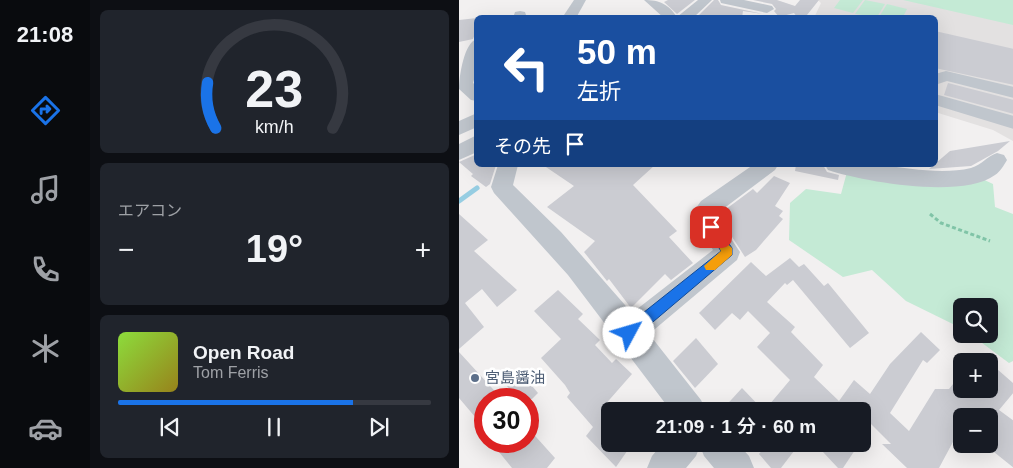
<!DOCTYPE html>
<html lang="ja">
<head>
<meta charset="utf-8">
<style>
  :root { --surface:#171b24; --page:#20242c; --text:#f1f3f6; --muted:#9ea1a6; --line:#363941; --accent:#1a73e8 }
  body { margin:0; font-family:Helvetica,"Noto Sans JP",sans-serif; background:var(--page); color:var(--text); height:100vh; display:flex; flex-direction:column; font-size:19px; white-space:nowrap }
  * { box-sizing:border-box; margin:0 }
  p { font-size:16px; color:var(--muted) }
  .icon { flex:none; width:28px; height:28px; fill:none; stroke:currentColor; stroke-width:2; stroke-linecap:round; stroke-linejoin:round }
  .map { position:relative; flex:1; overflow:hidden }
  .side { display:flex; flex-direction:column; gap:10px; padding:10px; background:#0d0f14; width:369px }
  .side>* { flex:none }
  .banner { position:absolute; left:15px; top:15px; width:464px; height:152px; border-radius:8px; box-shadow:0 5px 20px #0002; background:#1a4fa0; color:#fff; overflow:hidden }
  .tools { position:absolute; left:494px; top:298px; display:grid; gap:10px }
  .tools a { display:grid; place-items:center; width:45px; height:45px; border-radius:8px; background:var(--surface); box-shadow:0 5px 20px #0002; font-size:25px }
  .speed { position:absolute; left:15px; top:388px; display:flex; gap:10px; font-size:25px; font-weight:700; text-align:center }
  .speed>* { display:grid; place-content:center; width:65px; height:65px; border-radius:50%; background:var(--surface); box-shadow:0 5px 20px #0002; line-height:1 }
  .speed .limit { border:8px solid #d22; background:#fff; color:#111 }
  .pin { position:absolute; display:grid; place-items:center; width:42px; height:42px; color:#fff; margin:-21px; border-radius:10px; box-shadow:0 2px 8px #0006 }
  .me { position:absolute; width:55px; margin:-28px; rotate:51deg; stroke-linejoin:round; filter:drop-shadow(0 0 4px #0008) }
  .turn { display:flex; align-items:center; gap:18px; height:105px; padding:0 20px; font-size:22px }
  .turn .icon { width:65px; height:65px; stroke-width:2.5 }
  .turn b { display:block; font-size:35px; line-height:42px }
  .then { display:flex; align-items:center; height:48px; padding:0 20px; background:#0003; gap:10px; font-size:19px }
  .big { font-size:38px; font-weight:600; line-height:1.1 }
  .side .widget { flex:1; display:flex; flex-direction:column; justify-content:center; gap:8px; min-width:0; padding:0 18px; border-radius:8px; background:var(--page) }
  .side .dial { align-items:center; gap:0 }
  .dial svg { height:130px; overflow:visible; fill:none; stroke:var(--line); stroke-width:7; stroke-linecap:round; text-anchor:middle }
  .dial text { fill:var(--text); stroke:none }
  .song { display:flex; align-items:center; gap:15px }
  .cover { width:60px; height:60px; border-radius:8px; background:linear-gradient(135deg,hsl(90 70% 55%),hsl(50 70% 35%)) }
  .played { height:5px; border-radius:2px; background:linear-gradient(90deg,var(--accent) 75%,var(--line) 75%) }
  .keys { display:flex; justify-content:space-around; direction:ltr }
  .heat { display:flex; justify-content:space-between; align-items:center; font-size:28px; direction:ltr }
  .trip { position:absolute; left:142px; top:402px; width:270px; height:50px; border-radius:8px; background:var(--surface); box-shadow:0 5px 20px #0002; font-weight:600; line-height:50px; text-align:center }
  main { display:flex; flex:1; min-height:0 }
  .tab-bar { display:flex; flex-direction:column; width:90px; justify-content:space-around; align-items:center; background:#090b0e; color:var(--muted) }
  .tab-bar .icon { width:35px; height:35px }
  .tab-bar .active { color:var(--accent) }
  .tab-bar b { font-size:22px; color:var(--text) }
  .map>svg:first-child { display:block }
  .education { fill:#e3e1e1 }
  .green { fill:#c4ead5 }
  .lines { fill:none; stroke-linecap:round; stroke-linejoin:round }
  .stream { stroke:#96cde2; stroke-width:5 }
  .building { fill:#cbccd2 }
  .path { stroke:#80c4a7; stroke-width:3; stroke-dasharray:4 2.5; stroke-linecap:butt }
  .minor { fill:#c0c6cd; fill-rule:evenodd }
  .route { fill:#1a73e8; stroke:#114b97 }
  .slow { fill:#f59e0b }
  .service-dot { fill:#5c6f8a; stroke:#fff; stroke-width:2 }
  .labels { text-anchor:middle; stroke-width:5; stroke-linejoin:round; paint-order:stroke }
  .near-service-label { font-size:15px; fill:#4e5e75; stroke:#fff; text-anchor:start }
</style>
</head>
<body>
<main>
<nav class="tab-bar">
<b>21:08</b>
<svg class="icon active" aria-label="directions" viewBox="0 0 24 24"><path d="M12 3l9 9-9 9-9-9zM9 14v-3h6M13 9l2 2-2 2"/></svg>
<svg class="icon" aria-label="music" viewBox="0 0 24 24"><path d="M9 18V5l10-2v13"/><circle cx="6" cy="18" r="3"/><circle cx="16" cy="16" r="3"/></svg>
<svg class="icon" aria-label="phone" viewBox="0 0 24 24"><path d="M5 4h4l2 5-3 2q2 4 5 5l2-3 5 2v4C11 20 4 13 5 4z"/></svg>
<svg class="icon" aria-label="climate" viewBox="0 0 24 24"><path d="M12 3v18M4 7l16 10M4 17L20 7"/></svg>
<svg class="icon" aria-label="car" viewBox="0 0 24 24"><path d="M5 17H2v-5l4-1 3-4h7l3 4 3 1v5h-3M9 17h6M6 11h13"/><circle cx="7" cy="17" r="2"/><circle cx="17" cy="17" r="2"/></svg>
</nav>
<section class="side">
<div class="widget dial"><svg viewBox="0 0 100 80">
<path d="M14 69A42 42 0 1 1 86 69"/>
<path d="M14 69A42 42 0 0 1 9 41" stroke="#1a73e8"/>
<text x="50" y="56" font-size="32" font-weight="700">23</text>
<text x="50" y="72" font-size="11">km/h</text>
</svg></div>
<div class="widget"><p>エアコン</p>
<div class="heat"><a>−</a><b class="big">19°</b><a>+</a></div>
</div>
<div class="widget">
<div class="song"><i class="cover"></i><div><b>Open Road</b><p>Tom Ferris</p></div></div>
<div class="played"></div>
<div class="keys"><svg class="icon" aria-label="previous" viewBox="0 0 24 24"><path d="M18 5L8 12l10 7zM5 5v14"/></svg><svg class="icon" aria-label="pause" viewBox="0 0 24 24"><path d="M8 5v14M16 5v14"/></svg><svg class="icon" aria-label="next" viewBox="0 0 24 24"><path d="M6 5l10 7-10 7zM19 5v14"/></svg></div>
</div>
</section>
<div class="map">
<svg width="555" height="468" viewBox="0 0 555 468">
  <rect width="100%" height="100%" fill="#f2f0f0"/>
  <polygon class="education" points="359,0 554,0 554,141 534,130 476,112 476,18 355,18 362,3"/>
  <g class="green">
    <polygon points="381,0 404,0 394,13 375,8"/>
    <polygon points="406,0 426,4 418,17 396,14"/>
    <polygon points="444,0 554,0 554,25"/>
    <polygon points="428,4 448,9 444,17 420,17"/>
    <polygon points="388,172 519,177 534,184 536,207 554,214 554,361 550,363 511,334 530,334 530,306 502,306 502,328 447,301 413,270 384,277 330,240 331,203 347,189 382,194"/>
  </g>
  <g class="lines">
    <polyline class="stream" points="0,201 18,188"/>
  </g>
  <g class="building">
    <polygon points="209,0 236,0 218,14 205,2"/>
    <polygon points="255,0 259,0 262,5 304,14 284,11 283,18 237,18"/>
    <polygon points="294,0 318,0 336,6 341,0 360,0 348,15 338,17 335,13 320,17 315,11 317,9 313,4"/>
    <polygon points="18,18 18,29 14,39 0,42 0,20"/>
    <polygon points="476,31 555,49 555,85 476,68"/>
    <polygon points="489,83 555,100 555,114 485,95"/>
    <polygon points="551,141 539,151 512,166 470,169 491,151"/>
    <polygon points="18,154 18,165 37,165 31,184 27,187 12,176 14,174 0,162"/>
    <polygon points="84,165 196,165 174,185 218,231 210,237 234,263 212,280 206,274 172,308 150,279 148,281 125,252 136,241 88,207 115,186"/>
    <polygon points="337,165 364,165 368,172 380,175 379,180 336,171"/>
    <polygon points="315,176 331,183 316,206 324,211 320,216 324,219 297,250 286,257 259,215 294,189 298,193"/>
    <polygon points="0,214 29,240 15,251 58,290 38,307 23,289 6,303 25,327 0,349"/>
    <polygon points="331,258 340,267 345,264 365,286 369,283 410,333 391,348 334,280 328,285 326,283 308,302 336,327 332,332 364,365 355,377 380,401 395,380 411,394 431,364 462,332 481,350 468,363 464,360 431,413 450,431 476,389 490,389 502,374 502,389 530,389 530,362 555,384 555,392 540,410 555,421 555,468 530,448 530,416 502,416 502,447 495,440 480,468 448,468 423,444 432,444 404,416 404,411 305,411 331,380 298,347 311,333 289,311 281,320 273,313 256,330 240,313 292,262 307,276"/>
    <polygon points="99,290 124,314 119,319 141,340 136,345 153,363 157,359 173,374 144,407 151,413 151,444 173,444 157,467 127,436 134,427 108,397 111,393 106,385 82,358 102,339 75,311"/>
    <polygon points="237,338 259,364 236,388 214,361"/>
    <polygon points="0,352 43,399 26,399 26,408 17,418 0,398"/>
    <polygon points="62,373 79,393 73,399 58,399 48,386"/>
    <polygon points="283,388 305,411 262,411"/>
    <polygon points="69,428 96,458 88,468 53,468 40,452 49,441 69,441"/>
    <polygon points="308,444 328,444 335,451 322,468 312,468 300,454"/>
    <polygon points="369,444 400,444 384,468 379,468 364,452"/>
  </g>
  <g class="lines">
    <polyline class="path" points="471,214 482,223 531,241"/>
    <g class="minor">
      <polygon points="115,0 127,0 117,18 103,18"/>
      <path d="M185,0C201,0 209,4 218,17L239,0H253L234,18H205Z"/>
      <polygon points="261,0 285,0 313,6 315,9 308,13 262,3"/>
      <polygon points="61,11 66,12 68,18 54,18 56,12"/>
      <path d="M18,39V70L14,83L18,86V101L12,100L0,89C0,77 5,42 18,39Z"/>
      <polygon points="487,71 555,87 555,98 488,81 476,85 476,74"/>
      <polygon points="476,94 555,116 555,129 476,105"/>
      <polygon points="18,113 18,127 0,135 0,121"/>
      <polygon points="18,135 18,152 0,160 0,144"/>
      <path d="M538,153L545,155L548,160C545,165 541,172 536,175C504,199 405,182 369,170L366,165C383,165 402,163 420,165C450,168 482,175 512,168C523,165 528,156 538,153Z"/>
      <polygon points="39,165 59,165 54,185 102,232 173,313 254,250 232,215 242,201 294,165 319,165 316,170 256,215 281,252 278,260 190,334 242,400 247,411 212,411 109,275 35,193 32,187"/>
      <polygon points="203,444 279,444 290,456 295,468 255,468 245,456 241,446 237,456 227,468 188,468 193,456"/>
    </g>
  </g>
  <polygon class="route" points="252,222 256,224 273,248 273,255 175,338 170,340 165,338 163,333 165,328 262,251 246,227"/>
  <polygon class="slow" points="264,240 273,248 273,255 256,270 247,270 245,266 262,251 259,245"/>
  <circle class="service-dot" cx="16" cy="378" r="5"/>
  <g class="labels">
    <g class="near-service-label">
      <text x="26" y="383">宮島醤油</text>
    </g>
  </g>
</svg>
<div class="tools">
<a><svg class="icon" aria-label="search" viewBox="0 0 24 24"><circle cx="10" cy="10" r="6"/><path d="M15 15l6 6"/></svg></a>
<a>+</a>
<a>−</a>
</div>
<div class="speed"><div class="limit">30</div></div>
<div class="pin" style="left:252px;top:227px;background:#d93025"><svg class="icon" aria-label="arrive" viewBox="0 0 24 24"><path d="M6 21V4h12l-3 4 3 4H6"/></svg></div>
<svg class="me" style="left:170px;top:333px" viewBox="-20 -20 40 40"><circle r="19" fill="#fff"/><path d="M0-13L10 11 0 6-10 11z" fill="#1a73e8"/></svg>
<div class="trip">21:09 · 1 分 · 60 m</div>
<div class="banner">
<div class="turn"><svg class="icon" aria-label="left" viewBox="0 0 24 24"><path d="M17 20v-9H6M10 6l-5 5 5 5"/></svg><div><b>50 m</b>左折</div></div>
<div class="then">その先<svg class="icon" aria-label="arrive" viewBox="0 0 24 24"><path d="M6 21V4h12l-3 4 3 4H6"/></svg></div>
</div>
</div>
</main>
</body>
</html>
